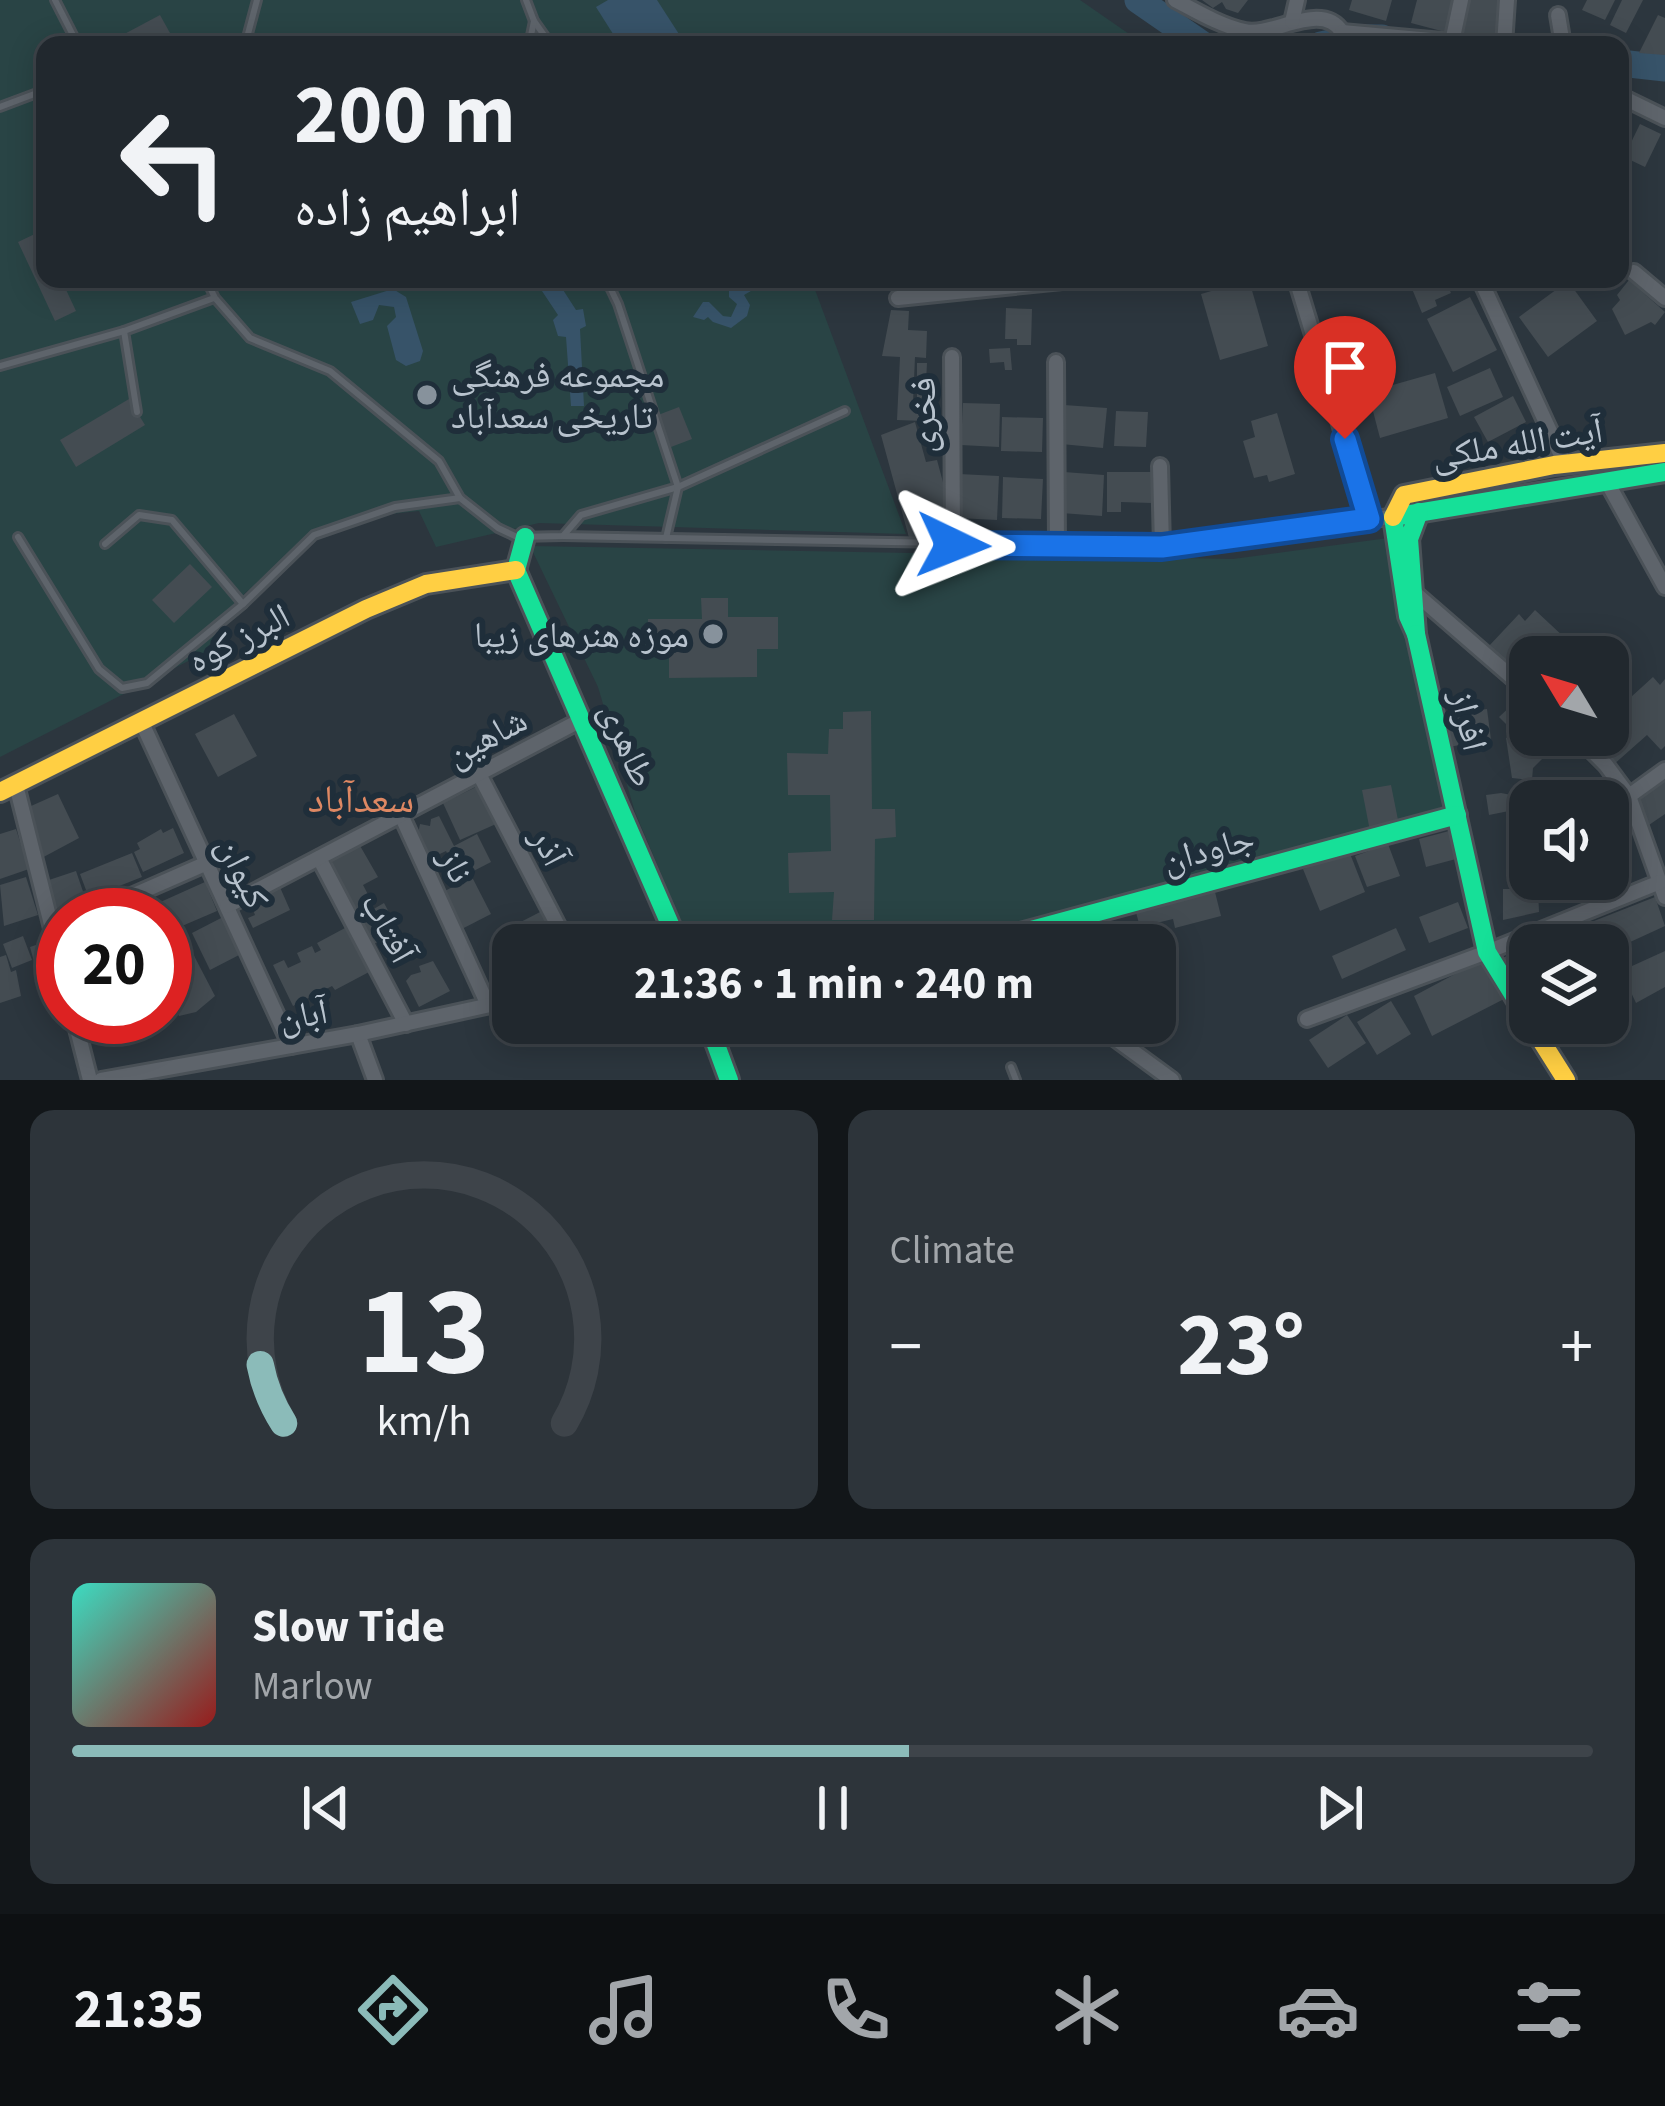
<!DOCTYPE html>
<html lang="en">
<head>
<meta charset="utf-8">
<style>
  :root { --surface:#21282e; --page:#2d343a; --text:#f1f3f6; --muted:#a2a6aa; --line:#3e444a; --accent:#8bbbb9 }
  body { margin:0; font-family:"Source Sans 3","Noto Naskh Arabic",sans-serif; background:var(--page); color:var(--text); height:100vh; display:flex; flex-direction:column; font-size:45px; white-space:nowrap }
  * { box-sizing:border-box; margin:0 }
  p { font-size:39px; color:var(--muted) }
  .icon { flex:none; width:66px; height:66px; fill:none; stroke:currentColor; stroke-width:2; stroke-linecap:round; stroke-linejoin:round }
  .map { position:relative; height:1080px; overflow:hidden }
  .details { display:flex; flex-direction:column; gap:30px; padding:30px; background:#121619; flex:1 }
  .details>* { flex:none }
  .hud { position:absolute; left:36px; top:36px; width:1593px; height:252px; border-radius:24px; box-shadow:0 6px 30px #0003,0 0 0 3px var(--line); background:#21282e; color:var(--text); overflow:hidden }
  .needle { width:78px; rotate:308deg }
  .controls { position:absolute; left:1509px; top:636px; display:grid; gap:24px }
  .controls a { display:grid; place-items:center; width:120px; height:120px; border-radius:24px; background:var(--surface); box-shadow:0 6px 30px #0003,0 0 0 3px var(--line); font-size:60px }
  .speed { position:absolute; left:36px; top:888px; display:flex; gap:24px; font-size:60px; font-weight:700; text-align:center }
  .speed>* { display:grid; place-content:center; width:156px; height:156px; border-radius:50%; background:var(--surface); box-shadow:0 6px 30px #0003,0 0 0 3px var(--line); line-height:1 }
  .speed .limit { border:18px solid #d22; background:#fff; color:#111 }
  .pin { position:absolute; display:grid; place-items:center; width:102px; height:102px; color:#fff; margin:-123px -51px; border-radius:50% 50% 50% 0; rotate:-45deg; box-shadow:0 0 12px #0007 }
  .pin .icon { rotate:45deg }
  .me { position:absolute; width:132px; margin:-66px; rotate:92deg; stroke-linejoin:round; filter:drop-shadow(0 0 9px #0008) }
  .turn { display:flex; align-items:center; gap:42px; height:252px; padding:0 60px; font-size:54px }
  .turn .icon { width:156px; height:156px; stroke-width:2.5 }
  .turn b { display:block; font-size:84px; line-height:102px }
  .big { font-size:90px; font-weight:700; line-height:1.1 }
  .details .tile { flex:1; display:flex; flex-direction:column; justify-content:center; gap:18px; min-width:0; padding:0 42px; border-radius:24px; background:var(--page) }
  .details .dial { align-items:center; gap:0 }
  .dial svg { height:312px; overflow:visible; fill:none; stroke:var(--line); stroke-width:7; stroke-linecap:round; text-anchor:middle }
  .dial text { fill:var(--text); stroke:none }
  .song { display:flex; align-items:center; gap:36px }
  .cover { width:144px; height:144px; border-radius:18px; background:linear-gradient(135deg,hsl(170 70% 55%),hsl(0 70% 35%)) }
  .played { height:12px; border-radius:6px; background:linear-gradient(90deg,var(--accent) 55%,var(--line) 55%) }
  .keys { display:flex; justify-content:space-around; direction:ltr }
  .heat { display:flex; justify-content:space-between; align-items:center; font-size:66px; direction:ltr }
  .details .tiles { flex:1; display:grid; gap:30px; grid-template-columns:1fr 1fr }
  .tile:last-child { grid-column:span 2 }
  .trip { position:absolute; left:492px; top:924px; width:684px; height:120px; border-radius:24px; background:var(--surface); box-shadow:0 6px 30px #0003,0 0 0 3px var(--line); font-weight:700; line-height:120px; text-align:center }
  .tabs { display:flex; height:192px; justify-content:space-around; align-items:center; background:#0d1012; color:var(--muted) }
  .tabs .icon { width:84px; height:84px }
  .tabs .selected { color:var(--accent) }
  .tabs b { font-size:54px; color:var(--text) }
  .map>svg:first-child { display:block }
  .green { fill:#294445 }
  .water { fill:#375369 }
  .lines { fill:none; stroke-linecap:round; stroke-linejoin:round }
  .river { stroke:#375369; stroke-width:27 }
  .building { fill:#444c52 }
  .lane-casing { stroke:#4b5258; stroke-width:12 }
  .street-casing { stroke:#4b5258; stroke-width:20 }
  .fast-casing { stroke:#4b5258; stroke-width:24 }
  .slow-casing { stroke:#4b5258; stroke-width:24 }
  .lane { stroke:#5e646b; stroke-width:6 }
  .street { stroke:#5e646b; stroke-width:14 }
  .fast { stroke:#16e098; stroke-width:18 }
  .slow { stroke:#ffcf43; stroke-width:18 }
  .route-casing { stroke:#114b97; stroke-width:30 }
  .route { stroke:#1a73e8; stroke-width:21 }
  .poi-dot { fill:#87929c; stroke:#1f2e3a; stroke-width:4.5 }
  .labels { text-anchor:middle; stroke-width:12; stroke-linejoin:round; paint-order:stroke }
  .poi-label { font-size:36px; fill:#b8c3ce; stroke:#1f2e3a; text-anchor:start }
  .street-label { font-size:36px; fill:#b8c3ce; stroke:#1f2e3a }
  .neighbourhood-label { font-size:39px; fill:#de8863; stroke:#1f2e3a }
</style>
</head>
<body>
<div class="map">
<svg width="1665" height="1080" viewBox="0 0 1665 1080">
  <rect width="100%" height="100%" fill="#2c363e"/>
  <g class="green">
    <polygon points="0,0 1080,0 1145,45 45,45 45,279 811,279 906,534 539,523 436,547 419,511 342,519 245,593 204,653 0,757"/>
    <polygon points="1388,538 1393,597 1420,685 1448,807 943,945 691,945 635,812 598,687 530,546 1233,559"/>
  </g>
  <g class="water">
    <polygon points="608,0 657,0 686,45 620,45 596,7"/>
    <polygon points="534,279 556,279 576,310 583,309 586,326 580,329 584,406 571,406 566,337 558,336 553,320 558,315"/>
    <polygon points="748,279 758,279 756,288 744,295 750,305 747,316 731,328 713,322 708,317 704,320 693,317 703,302 709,302 723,316 731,317 737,304 729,297 729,289 736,289"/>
    <polygon points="393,289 406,297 423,351 420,361 406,366 396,360 387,326 396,317 394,307 379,305 373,320 360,324 351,302"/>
  </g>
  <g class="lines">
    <g class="river">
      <polyline points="1138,0 1203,45"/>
      <polyline points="1321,45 1354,38 1382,38"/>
      <polyline points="1620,63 1665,68"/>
    </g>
  </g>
  <g class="building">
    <polygon points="1202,0 1248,0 1238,13 1226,9 1222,2 1213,8"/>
    <polygon points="1352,0 1392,0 1386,21 1349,10"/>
    <polygon points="1417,0 1457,0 1449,33 1411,23"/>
    <polygon points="1466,0 1502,0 1497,37 1462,34"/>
    <polygon points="1587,0 1615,0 1605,20 1582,10"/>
    <polygon points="1622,0 1643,0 1626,33 1610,25"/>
    <polygon points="160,15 170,33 148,45 118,45 115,39"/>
    <polygon points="1658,15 1665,18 1665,55 1639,53"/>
    <polygon points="1640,124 1661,134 1645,167 1624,157"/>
    <polygon points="1620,208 1632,218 1620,242"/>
    <polygon points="39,232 45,245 45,279 61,279 76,311 55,321 18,242"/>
    <polygon points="1408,279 1445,279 1451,293 1435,300 1437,306 1422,313"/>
    <polygon points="1249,280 1268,346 1220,360 1201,294"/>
    <polygon points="1629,280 1665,312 1655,325 1651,322 1625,335 1612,309 1620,300 1617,295"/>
    <polygon points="1568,281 1597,321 1548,357 1519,317"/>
    <polygon points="1470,297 1497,350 1453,372 1427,319"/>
    <polygon points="1006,308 1032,309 1031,345 1017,345 1017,339 1005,339"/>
    <polygon points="891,310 909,311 908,330 927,331 926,358 915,357 913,403 917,403 917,363 927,363 924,421 897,420 900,357 882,356"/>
    <polygon points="1010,348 1012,370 1005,370 1004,362 990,363 989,349"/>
    <polygon points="1490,368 1503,397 1460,416 1447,387"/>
    <polygon points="1435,373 1448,418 1380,438 1368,392"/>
    <polygon points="1513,396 1526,422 1488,442 1474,417"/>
    <polygon points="129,399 145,425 76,467 60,440"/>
    <polygon points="963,403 1000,404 999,447 961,445"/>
    <polygon points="1064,405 1107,408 1103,448 1061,444"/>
    <polygon points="679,407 692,439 671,447 658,415"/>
    <polygon points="1116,411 1148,412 1146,447 1114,446"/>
    <polygon points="1277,413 1295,474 1269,482 1267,475 1254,478 1243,441 1255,437 1251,421"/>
    <polygon points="1002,417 1043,418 1042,452 1001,451"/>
    <polygon points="915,422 926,462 937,460 951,512 936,516 941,536 911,545 881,435"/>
    <polygon points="1064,472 1104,475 1102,516 1061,513"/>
    <polygon points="1107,472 1152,472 1152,503 1121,502 1121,512 1107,512"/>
    <polygon points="959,474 999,476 997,520 957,518"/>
    <polygon points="1003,477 1043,479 1041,519 1002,518"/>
    <polygon points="190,564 212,587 174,623 152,600"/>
    <polygon points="701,598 728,598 728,617 778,617 778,649 757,649 757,677 669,678 669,652 648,652 648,619 702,619"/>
    <polygon points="1535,610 1565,638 1547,657 1530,657 1530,675 1524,681 1488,647 1519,614 1525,621"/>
    <polygon points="1653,677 1660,685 1665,679 1665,746 1661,750 1647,735 1612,766 1587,737 1608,735 1608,718"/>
    <polygon points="1515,702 1530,717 1518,731 1530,724 1530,735 1541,735 1551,750 1533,768 1532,780 1512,778 1506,738 1515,733 1499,717"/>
    <polygon points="1487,709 1491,740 1448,747 1443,715"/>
    <polygon points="871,711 872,809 895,809 896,837 875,839 874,920 832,920 834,892 789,893 788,853 831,851 830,795 788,795 787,753 828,754 829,729 843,729 843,712"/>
    <polygon points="234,714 257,756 218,777 195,734"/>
    <polygon points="1665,779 1665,814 1646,827 1633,795"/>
    <polygon points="1391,785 1399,825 1370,831 1362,790"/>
    <polygon points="478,786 496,824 460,840 443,803"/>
    <polygon points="1501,793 1517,796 1521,822 1511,823 1509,811 1489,815 1486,795"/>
    <polygon points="58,794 79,838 38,860 22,810"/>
    <polygon points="439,816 454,846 477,834 491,862 460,878 446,851 421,863 411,828 418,834 420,824 430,826 431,819"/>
    <polygon points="173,828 184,853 143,872 134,852 140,849 137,843 161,829 163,833"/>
    <polygon points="16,829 29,869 0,879 0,834"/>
    <polygon points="1449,831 1456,859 1426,867 1419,839"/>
    <polygon points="359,844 378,877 363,885 373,904 355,915 326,863"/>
    <polygon points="1388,844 1400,876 1367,887 1355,856"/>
    <polygon points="1349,851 1365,892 1320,911 1303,869"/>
    <polygon points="132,853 142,877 89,898 80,874"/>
    <polygon points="76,871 91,915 63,915 63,947 43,882"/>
    <polygon points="26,877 38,915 4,926 0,885"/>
    <polygon points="472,877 491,914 456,932 439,894"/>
    <polygon points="205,882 217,911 168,932 165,915 160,915 156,904"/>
    <polygon points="279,885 290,910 253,928 248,918 255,915 253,910 259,894"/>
    <polygon points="1214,888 1221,916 1175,928 1173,919 1140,927 1135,909"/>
    <polygon points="1503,889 1538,889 1539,912 1503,920"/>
    <polygon points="1655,897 1665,926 1615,949 1620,967 1608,971 1608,945 1533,945"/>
    <polygon points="1458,902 1468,928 1429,943 1419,917"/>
    <polygon points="384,903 399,931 372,945 358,918"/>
    <polygon points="542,911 559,945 517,945 509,928"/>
    <polygon points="223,917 241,954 210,970 192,933"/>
    <polygon points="345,928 369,972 335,990 332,986 293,1006 273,965 284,960 288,968 301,962 297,953 312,946 315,953 321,950 317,943"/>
    <polygon points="1396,928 1406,950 1342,979 1332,956"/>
    <polygon points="23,936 32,960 12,968 3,944"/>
    <polygon points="51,940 61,974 46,982 39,980 30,947"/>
    <polygon points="1530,946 1530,1006 1500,959"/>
    <polygon points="190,948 215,996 196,1012 179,1016 165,991 165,959"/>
    <polygon points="1665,951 1665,987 1636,1003 1621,971"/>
    <polygon points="6,955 11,972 16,970 21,996 0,1003 0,957"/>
    <polygon points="1485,958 1506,998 1432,1036 1414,996"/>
    <polygon points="433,961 450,991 419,1007 406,981 411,975 421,972 419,966"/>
    <polygon points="1391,1001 1411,1034 1377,1055 1357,1022"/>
    <polygon points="1347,1015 1366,1043 1328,1068 1309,1040"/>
    <polygon points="84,1017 129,1017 134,1030 91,1040"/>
  </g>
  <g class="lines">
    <g class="lane-casing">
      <g id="lane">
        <polyline points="55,0 78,45"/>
        <polyline points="526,0 534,21 551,45"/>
        <polyline points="245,45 257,0"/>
        <polyline points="529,45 534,21"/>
        <polyline points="0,107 45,90"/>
        <polyline points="206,279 215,298 250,338 330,371 439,461 460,498 498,528 517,537 563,536 581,515 678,487 845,411"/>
        <polyline points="606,279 618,304 678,487 666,538"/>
        <polyline points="124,331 137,412"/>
        <polyline points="0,366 124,331 214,298"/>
        <polyline points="563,536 1162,547 1367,519"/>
        <polyline points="18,537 99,669 122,688 147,683 243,604"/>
        <polyline points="105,544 139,515 172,520 243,604 314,535 395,507 460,498"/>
        <polyline points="1011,1067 1016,1080"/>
      </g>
    </g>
    <g class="street-casing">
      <g id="street">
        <path d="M1175,0C1196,11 1221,26 1245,31C1273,37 1322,0 1342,32"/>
        <polyline points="1558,15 1563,45"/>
        <polyline points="1292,22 1297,0"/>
        <polyline points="1342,32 1487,45"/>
        <polyline points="1452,42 1461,0"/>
        <polyline points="1504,45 1507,0"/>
        <polyline points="1620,96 1665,118"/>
        <polyline points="1634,272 1665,298"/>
        <polyline points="1296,279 1369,519 1393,517"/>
        <polyline points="1480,279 1565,464"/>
        <polyline points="898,298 1082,279"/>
        <polyline points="952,357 953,545"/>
        <polyline points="1056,362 1057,548"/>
        <polyline points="1160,466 1162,547"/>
        <polyline points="1606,480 1665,587"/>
        <polyline points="1416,594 1530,693"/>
        <polyline points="1567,657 1577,648"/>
        <polyline points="142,723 291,1046"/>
        <polyline points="1576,735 1606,765 1629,796 1665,897"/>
        <polyline points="479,774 568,945"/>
        <polyline points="16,785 63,972"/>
        <polyline points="1629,796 1665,770"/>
        <polyline points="401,815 488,1005"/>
        <polyline points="319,858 406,1024"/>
        <polyline points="109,906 207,863"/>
        <polyline points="227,906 583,719"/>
        <polyline points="74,1017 90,1080"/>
        <polyline points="1307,1019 1487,952 1660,882"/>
        <polyline points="1094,1023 1172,1080"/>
        <polyline points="358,1034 375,1080"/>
        <polyline points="101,1080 358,1034 513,1000"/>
      </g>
    </g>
    <g class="fast-casing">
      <g id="fast">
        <polyline points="1393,517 1665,472"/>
        <polyline points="1393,517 1408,616 1416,634 1409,539 1419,512"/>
        <polyline points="516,570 679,945"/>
        <polyline points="516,570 525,537"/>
        <polyline points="1416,634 1487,952 1530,1022"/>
        <polyline points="976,945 1457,815"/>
        <polyline points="708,1023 729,1080"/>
      </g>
    </g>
    <g class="slow-casing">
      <g id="slow">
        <polyline points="1393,517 1404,495 1554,465 1665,453"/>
        <polyline points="0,792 366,609 426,584 516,570"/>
        <polyline points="1530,1023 1566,1080"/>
      </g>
    </g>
    <use href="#lane" class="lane"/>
    <use href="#street" class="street"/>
    <use href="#fast" class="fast"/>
    <use href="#slow" class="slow"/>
  </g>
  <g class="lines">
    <g class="route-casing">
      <polyline id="route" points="953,545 1162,547 1369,519 1345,439"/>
    </g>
    <use href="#route" class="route"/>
  </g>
  <g class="poi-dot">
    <circle cx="427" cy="395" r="12"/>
    <circle cx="713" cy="634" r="12"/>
  </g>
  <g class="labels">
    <g class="poi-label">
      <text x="451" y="387">مجموعه فرهنگی<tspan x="451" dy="41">تاریخی سعدآباد</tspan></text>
      <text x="689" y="647" text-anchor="end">موزه هنرهای زیبا</text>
    </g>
    <g class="street-label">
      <text transform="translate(922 415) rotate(-90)" y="13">فخری</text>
      <text transform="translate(1517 442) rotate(-9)" y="13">آیت الله ملکی</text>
      <text transform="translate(238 637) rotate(-27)" y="13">البرز کوه</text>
      <text transform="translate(1470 720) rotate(77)" y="13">افراز</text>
      <text transform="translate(486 736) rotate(-28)" y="13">شاهین</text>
      <text transform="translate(629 744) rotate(67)" y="13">طاهری</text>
      <text transform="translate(550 846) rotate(63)" y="13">آذر</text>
      <text transform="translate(1208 848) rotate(-15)" y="13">جاودان</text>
      <text transform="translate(457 865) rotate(65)" y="13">ناز</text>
      <text transform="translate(244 872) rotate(65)" y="13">کیوان</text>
      <text transform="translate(389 927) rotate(62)" y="13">آفتاب</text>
      <text transform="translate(303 1014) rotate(-10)" y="13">آبان</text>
    </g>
    <g class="neighbourhood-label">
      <text x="361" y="812">سعدآباد</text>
    </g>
  </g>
</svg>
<div class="controls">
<a><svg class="needle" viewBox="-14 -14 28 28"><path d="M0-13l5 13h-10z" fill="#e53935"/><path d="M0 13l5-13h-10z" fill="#a2a6aa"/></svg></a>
<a><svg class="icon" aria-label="sound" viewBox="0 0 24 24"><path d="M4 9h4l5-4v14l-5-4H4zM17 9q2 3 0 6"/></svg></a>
<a><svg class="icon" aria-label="layers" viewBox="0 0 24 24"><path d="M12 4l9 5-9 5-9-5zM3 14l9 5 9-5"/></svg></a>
</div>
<div class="speed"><div class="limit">20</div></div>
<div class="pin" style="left:1345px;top:439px;background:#d93025"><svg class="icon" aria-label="arrive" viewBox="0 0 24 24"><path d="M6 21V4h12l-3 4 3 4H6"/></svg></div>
<svg class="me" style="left:953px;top:545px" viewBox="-20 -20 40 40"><path d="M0-17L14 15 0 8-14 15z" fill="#1a73e8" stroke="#fff" stroke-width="4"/></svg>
<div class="trip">21:36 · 1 min · 240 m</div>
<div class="hud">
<div class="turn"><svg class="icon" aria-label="left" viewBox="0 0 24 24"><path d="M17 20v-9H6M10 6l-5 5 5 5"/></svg><div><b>200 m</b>ابراهیم زاده</div></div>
</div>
</div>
<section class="details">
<div class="tiles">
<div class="tile dial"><svg viewBox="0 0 100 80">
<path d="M14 69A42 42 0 1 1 86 69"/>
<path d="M14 69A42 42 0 0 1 8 54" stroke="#8bbbb9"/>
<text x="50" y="56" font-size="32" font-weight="700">13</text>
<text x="50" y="72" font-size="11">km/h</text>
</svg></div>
<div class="tile"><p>Climate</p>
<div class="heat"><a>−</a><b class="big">23°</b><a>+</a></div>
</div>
<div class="tile">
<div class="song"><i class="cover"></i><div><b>Slow Tide</b><p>Marlow</p></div></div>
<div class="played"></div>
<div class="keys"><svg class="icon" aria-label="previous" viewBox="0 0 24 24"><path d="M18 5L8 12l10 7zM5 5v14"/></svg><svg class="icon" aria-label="pause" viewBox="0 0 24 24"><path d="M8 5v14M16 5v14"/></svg><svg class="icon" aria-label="next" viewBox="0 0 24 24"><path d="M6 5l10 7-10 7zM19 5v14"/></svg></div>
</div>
</div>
</section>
<nav class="tabs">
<b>21:35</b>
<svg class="icon selected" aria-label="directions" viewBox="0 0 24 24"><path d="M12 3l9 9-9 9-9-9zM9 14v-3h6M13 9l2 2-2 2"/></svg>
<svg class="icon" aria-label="music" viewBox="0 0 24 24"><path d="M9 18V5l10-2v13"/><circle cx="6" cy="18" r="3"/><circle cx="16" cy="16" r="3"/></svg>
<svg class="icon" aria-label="phone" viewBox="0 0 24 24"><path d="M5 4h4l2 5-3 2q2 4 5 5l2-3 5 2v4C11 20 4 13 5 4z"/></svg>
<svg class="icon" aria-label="climate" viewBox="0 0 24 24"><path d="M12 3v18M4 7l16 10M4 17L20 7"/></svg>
<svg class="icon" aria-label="car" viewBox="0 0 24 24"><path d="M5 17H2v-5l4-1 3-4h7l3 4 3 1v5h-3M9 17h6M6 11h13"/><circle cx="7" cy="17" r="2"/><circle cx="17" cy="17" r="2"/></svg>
<svg class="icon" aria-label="filters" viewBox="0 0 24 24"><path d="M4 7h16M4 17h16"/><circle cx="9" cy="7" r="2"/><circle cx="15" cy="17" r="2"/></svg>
</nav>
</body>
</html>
